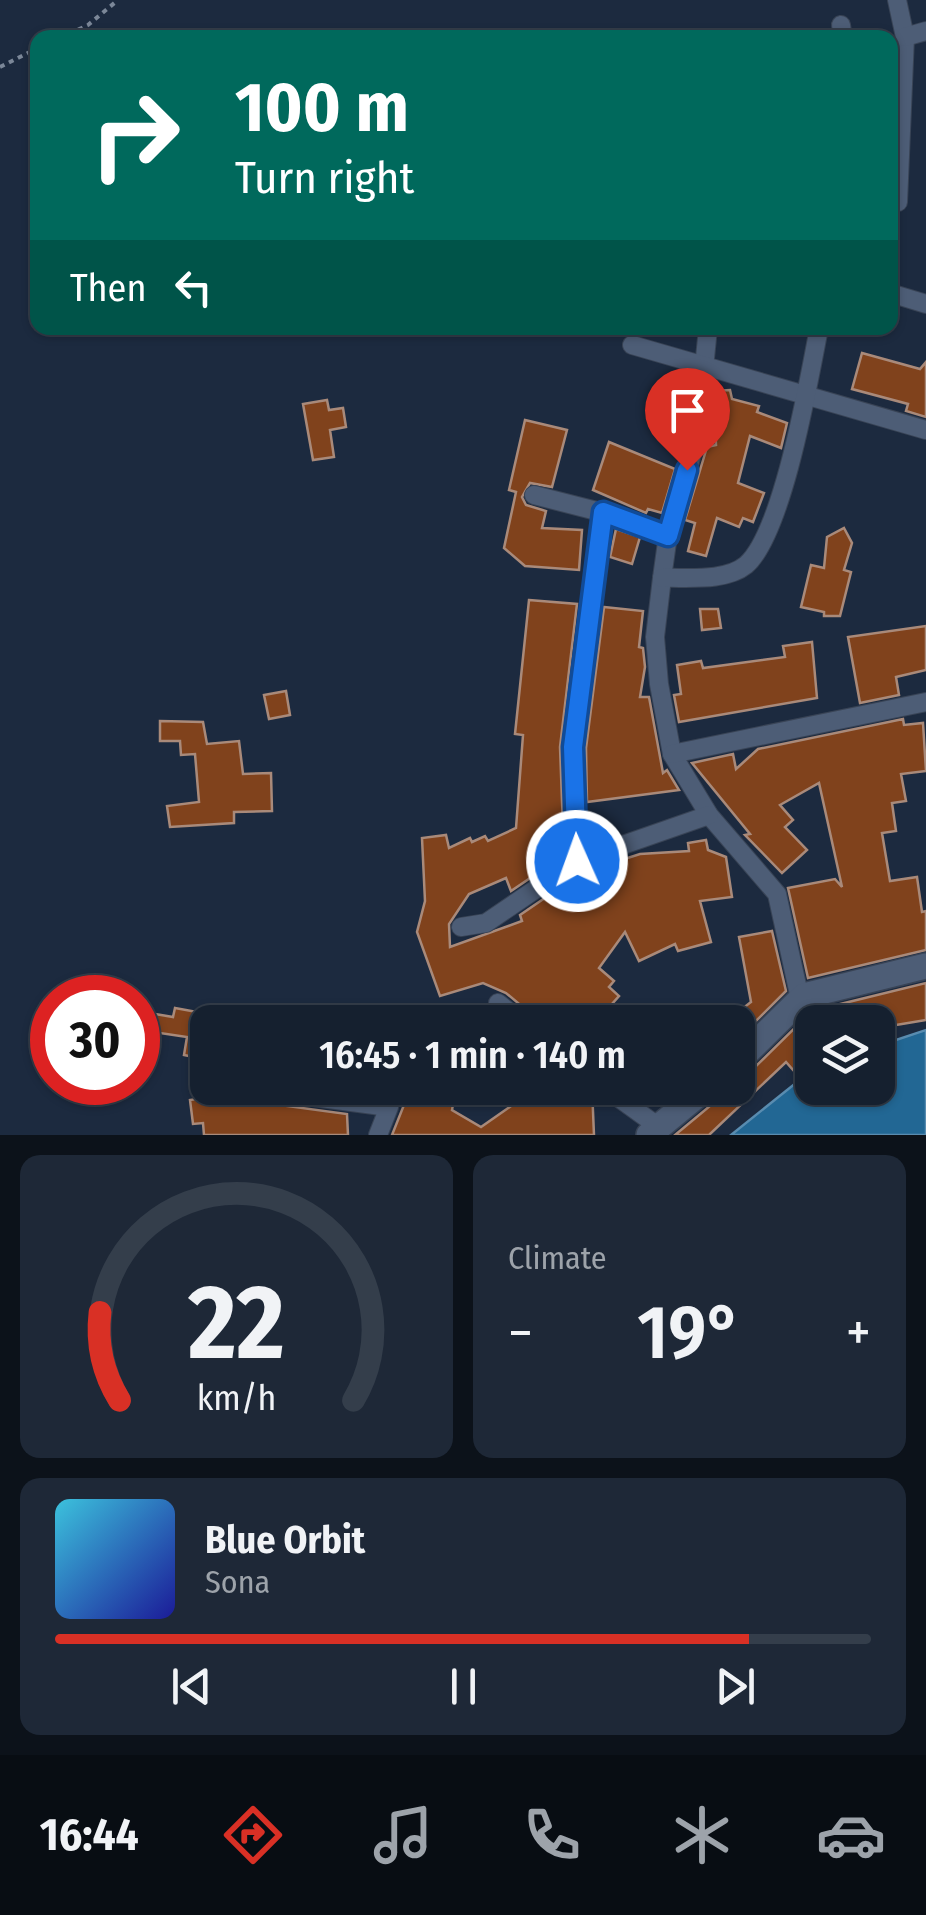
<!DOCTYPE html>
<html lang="en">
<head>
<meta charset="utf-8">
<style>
  :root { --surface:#15202f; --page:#1e2837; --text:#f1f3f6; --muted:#9da3aa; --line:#343e4b; --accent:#d93025 }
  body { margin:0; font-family:"Fira Sans Condensed",sans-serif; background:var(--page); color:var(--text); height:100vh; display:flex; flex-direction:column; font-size:38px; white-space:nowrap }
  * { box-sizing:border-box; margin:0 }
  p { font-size:32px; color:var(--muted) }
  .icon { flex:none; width:55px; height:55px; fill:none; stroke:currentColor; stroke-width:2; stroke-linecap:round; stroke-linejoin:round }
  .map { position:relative; height:1135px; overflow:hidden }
  .details { display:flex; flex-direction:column; gap:20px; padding:20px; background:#0c121a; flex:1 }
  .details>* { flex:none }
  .top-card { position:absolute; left:30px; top:30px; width:868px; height:305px; border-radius:20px; box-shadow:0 2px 8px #0004,0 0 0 2px var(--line); background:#00695c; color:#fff; overflow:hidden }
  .fabs { position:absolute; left:795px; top:1005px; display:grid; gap:20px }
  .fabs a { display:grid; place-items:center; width:100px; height:100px; border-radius:20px; background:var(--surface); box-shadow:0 2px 8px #0004,0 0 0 2px var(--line); font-size:50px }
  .speed { position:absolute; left:30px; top:975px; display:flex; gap:20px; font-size:50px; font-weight:700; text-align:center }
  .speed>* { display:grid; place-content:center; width:130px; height:130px; border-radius:50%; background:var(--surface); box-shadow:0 2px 8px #0004,0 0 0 2px var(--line); line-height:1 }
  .speed .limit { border:15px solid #d22; background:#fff; color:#111 }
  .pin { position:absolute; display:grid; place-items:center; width:85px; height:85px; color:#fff; margin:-102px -42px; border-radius:50% 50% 50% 0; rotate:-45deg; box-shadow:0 0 10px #0007 }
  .pin .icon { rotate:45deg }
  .me { position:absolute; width:110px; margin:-55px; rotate:358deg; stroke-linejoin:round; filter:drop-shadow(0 0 8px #0008) }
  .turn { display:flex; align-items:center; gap:35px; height:210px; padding:0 40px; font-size:45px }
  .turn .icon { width:130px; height:130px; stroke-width:2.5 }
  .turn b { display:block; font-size:70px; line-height:85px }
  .then { display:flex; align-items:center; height:95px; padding:0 40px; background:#0003; gap:20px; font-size:38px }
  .big { font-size:75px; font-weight:600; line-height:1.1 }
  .details .widget { flex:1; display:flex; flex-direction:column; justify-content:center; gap:15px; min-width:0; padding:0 35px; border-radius:20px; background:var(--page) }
  .details .dial { align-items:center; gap:0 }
  .dial svg { height:260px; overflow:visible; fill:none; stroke:var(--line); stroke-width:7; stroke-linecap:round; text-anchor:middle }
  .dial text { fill:var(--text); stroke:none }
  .song { display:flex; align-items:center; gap:30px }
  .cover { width:120px; height:120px; border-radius:15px; background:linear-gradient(135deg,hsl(190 70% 55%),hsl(240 70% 35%)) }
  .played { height:10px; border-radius:5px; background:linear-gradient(90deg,var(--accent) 85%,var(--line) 85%) }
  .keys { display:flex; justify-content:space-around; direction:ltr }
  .heat { display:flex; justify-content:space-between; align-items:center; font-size:55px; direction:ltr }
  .details .tiles { flex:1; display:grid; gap:20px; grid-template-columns:1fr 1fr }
  .widget:last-child { grid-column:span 2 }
  .trip { position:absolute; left:190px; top:1005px; width:565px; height:100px; border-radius:20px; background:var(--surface); box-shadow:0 2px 8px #0004,0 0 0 2px var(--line); font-weight:600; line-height:100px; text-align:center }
  .tab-bar { display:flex; height:160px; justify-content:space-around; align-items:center; background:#080d13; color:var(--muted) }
  .tab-bar .icon { width:70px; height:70px }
  .tab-bar .selected { color:var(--accent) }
  .tab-bar b { font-size:45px; color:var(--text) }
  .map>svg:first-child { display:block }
  .water { fill:#226794; stroke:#598cb0; stroke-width:2.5 }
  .building { fill:#80421c; stroke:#a98a7a; stroke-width:2.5 }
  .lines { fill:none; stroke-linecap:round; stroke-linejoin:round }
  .street-casing { stroke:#394456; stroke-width:20 }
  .secondary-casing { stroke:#394456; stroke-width:28 }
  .path { stroke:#7b8798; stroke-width:4; stroke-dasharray:5 5; stroke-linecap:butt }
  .street { stroke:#4d5d76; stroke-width:18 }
  .secondary { stroke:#4d5d76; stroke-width:25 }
  .route-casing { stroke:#114b97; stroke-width:25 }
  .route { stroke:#1a73e8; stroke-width:18 }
</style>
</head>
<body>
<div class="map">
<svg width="926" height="1135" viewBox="0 0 926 1135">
  <rect width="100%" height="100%" fill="#1c2a3f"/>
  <polygon class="water" points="926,1030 926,1135 731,1135 812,1070 812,1088 878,1088 878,1046"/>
  <g class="building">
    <polygon points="862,353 920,369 926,362 926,417 906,411 908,404 852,389"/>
    <polygon points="730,390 732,399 759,406 757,412 787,423 781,448 750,436 738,483 764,493 753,522 743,518 739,527 717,518 706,556 688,551 695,523 685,520 707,447 716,445 714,391"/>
    <polygon points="327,400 329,410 343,408 346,427 330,430 334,457 313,460 303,404"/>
    <polygon points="525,420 567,430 552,487 530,483 522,497 526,505 546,511 542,528 582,530 579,570 525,566 504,548 516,492 509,490"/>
    <polygon points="609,442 675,469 662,513 648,509 646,513 593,490"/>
    <polygon points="844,528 852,543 844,570 851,572 840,616 824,616 824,612 801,607 811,565 824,568 827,537"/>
    <polygon points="616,529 640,537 632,564 610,557"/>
    <polygon points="529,600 577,604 560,747 564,855 511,891 506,878 469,894 449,924 450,947 522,921 520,915 580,874 612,863 640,854 689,851 688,843 706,840 708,850 726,857 732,897 700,901 711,942 678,951 675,944 639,961 625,932 599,968 614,981 609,987 619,996 596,1022 534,1022 530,1013 506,993 483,983 440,996 417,932 425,901 422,838 446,835 449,848 470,838 472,842 485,836 488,841 516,828 523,735 515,734"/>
    <polygon points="604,607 643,611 639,647 643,648 645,667 640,697 649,697 663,773 667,770 679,790 587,802 586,748"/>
    <polygon points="700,609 718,609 721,628 702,630"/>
    <polygon points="926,626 926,670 896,677 899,695 860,703 848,637"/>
    <polygon points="812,642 817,698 679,722 674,695 681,694 677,665 701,661 703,668 785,657 783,646"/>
    <polygon points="286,691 290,715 269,719 264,695"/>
    <polygon points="903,719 904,725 923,723 926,771 901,774 906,801 892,803 896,831 882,833 890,881 917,877 922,912 926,911 926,950 808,978 788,888 835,879 842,887 819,783 780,805 793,820 785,827 807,850 782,873 745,835 750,834 692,763 733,754 736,769 758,749"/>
    <polygon points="160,721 203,722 207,744 239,741 243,774 271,773 272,811 234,812 234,823 170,827 167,806 199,802 195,754 181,755 180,741 160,741"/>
    <polygon points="772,931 786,991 738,1039 738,1012 751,1002 739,937"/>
    <polygon points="926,983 926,1020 878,1028 878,1022 812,1022 812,1056 794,1071 786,1062 709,1135 675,1135 716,1101 723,1088 738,1088 738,1077 749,1073 812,1011"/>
    <polygon points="175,1008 208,1014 208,1060 184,1055 187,1037 153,1032 155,1014 173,1017"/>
    <polygon points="357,1088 456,1088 452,1110 481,1127 514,1104 495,1088 592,1088 594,1135 392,1135 404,1105 392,1095"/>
    <polygon points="234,1093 243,1100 347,1114 348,1135 204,1135 203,1123 193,1124 190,1100"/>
  </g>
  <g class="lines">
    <g class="street-casing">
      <g id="street">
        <polyline points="897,0 905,37 898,202"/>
        <polyline points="841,25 843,38"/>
        <polyline points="905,37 926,31"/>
        <polyline points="890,293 926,304"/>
        <polyline points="708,328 697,438 668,535 662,578 655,637 659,684 672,754 709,815 777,894 800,999"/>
        <polyline points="632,345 926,430"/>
        <polyline points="534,495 628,519 668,535"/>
        <path d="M662,578C687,577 725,582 746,565C783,533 809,379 819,328"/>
        <polyline points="672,754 926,702"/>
        <polyline points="577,861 709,815"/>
        <polyline points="461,927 486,923 577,861 573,747 603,513"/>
        <polyline points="498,1003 522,1022"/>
        <polyline points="200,1081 208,1082"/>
        <polyline points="245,1088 389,1107 378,1135"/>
        <polyline points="605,1088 659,1127"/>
      </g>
    </g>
    <g class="secondary-casing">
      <g id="secondary">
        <polyline points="738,1061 804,996 926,966"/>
        <polyline points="649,1135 706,1088"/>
      </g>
    </g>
    <g class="path">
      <polyline points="60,38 88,25 118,0"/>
      <polyline points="0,67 38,48"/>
    </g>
    <use href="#street" class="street"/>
    <use href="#secondary" class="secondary"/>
  </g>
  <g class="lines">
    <g class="route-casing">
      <polyline id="route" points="577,861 573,747 603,512 668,536 687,470"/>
    </g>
    <use href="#route" class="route"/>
  </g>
</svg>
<div class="fabs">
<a><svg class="icon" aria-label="layers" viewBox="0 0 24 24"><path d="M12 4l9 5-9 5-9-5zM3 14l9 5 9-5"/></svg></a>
</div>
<div class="speed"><div class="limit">30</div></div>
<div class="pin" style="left:687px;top:470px;background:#d93025"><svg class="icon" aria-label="arrive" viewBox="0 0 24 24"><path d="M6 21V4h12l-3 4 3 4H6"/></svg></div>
<svg class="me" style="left:577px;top:861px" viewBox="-20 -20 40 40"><circle r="17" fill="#1a73e8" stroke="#fff" stroke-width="3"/><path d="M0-11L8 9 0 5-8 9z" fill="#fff"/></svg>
<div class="trip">16:45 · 1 min · 140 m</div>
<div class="top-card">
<div class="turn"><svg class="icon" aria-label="right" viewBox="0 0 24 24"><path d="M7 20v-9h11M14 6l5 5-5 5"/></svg><div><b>100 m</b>Turn right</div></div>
<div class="then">Then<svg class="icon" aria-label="left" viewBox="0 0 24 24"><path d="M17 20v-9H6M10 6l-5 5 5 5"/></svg></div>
</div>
</div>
<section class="details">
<div class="tiles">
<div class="widget dial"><svg viewBox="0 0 100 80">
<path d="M14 69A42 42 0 1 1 86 69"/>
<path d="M14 69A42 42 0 0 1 8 42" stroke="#d93025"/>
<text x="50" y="56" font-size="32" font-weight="700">22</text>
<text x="50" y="72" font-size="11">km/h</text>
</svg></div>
<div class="widget"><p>Climate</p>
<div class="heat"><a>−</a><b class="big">19°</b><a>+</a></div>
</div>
<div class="widget">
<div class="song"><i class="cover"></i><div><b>Blue Orbit</b><p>Sona</p></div></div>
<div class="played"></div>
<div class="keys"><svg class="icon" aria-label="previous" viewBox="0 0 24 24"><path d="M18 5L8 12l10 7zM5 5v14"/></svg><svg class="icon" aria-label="pause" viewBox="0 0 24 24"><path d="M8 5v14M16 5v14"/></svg><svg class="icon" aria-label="next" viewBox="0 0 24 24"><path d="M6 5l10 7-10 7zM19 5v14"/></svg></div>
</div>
</div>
</section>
<nav class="tab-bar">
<b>16:44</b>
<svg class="icon selected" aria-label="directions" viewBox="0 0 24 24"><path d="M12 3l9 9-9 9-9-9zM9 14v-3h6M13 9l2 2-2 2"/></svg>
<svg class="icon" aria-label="music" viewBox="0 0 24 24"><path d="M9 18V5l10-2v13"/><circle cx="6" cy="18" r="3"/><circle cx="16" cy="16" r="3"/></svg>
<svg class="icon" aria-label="phone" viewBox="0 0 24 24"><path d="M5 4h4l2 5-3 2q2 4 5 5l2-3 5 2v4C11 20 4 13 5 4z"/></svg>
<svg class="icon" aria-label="climate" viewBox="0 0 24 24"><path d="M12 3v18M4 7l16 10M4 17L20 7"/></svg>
<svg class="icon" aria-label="car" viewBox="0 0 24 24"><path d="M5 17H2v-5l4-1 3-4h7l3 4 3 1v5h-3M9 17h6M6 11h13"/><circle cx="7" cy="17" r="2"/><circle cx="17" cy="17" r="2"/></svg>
</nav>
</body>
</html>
